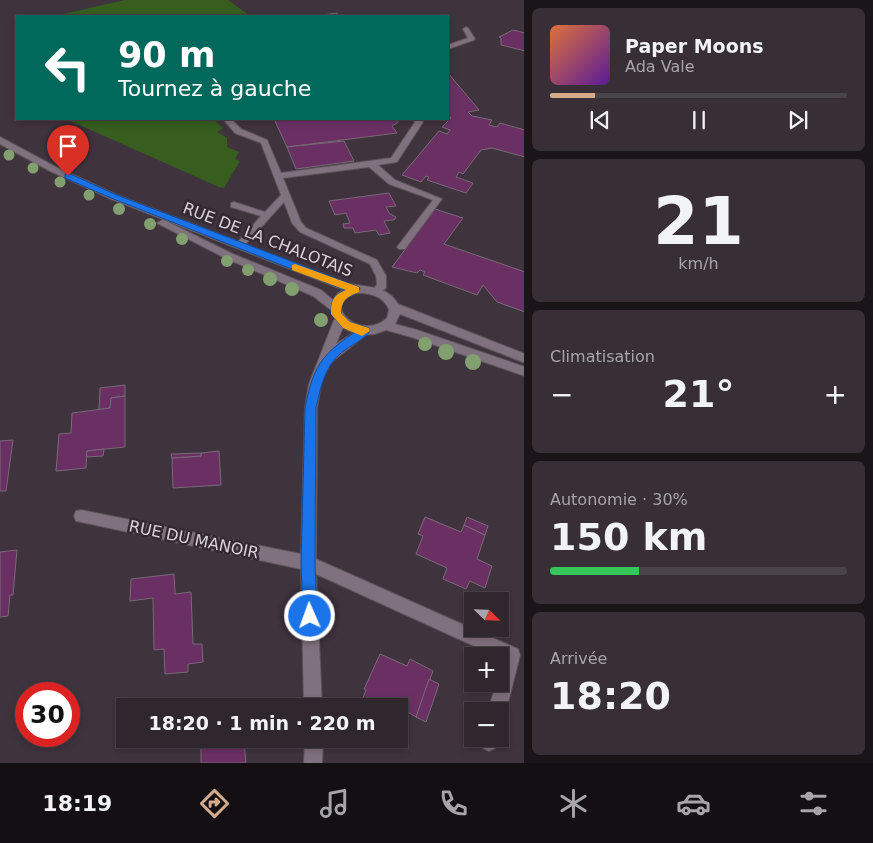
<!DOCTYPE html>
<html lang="fr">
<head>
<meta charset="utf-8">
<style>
  :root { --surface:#2f262e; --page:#372e36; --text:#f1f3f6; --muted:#a7a5aa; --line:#4a434a; --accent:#d6ab8b }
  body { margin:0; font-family:"DejaVu Sans",sans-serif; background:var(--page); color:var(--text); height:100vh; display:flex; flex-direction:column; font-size:19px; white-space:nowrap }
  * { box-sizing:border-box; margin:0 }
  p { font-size:16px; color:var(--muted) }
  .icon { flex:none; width:28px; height:28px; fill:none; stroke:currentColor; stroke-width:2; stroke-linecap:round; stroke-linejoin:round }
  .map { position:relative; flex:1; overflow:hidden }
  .details { display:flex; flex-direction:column; gap:8px; padding:8px; background:#1a1519; width:349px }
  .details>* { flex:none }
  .top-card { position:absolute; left:15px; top:15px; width:434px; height:105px; border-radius:0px; box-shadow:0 2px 8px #0003,0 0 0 1px var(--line); background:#00695c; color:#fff; overflow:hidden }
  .needle { width:32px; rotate:113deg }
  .buttons { position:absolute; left:464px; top:592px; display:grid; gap:10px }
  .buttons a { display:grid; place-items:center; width:45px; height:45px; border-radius:0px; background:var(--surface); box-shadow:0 2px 8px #0003,0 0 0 1px var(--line); font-size:25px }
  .speed { position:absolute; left:15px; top:682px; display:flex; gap:10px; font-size:25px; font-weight:700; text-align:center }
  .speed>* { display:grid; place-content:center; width:65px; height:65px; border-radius:50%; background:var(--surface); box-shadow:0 2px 8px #0003,0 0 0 1px var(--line); line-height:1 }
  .speed .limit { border:8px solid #d22; background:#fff; color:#111 }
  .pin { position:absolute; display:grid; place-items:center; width:42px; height:42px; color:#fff; margin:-51px -21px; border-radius:50% 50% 50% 0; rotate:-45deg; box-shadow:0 0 5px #0007 }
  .pin .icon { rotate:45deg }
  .me { position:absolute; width:55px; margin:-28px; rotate:358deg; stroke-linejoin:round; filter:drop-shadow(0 0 4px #0008) }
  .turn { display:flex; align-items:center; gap:18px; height:105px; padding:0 20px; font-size:22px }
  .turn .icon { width:65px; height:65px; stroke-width:2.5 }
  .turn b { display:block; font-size:35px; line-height:42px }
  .big { font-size:38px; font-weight:600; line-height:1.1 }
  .details .card { flex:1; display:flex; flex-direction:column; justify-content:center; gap:8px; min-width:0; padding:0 18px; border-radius:8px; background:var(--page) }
  .details .dial { align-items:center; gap:0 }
  .dial b { font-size:65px; line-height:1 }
  .song { display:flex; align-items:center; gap:15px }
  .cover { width:60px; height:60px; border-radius:8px; background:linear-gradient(135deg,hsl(20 70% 55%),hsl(270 70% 35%)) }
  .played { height:5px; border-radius:2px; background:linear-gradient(90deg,var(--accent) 15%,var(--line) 15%) }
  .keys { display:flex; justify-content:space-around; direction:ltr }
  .heat { display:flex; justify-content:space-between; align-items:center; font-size:28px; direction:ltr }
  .charge { height:8px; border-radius:4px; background:linear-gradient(90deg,#34c759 30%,var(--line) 0) }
  .trip { position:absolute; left:116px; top:698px; width:292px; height:50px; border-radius:0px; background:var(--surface); box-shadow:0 2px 8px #0003,0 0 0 1px var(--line); font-weight:600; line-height:50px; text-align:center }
  .dock { display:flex; height:80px; justify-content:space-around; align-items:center; background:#130f12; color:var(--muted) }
  .dock .icon { width:35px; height:35px }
  .dock .selected { color:var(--accent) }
  .dock b { font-size:22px; color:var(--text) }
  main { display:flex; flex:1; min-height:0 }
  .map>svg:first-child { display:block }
  .green { fill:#375d1f }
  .building { fill:#6a3064; stroke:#786a76 }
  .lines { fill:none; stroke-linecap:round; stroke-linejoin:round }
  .lane-casing { stroke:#5c525a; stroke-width:2 }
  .street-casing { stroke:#5c525a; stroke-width:2 }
  .secondary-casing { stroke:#5c525a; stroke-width:2 }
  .lane { fill:#7f717d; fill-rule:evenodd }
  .street { fill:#7f717d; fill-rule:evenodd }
  .secondary { fill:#7f717d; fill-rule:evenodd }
  .tree { fill:#829f70 }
  .route { fill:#1a73e8; stroke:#114b97 }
  .slow { fill:#f59e0b }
  .labels { text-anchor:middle; stroke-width:5; stroke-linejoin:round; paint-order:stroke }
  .street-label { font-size:16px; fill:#d9d1d7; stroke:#352933 }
</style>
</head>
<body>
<main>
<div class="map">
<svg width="525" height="763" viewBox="0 0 525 763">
  <rect width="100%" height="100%" fill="#3f333e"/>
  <g class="green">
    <polygon points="125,0 228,0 250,16 54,16"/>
    <polygon points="66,119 213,119 223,128 217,132 227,138 227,147 239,152 235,159 240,161 224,188 219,187"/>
  </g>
  <g class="building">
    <polygon points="337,13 339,16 310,15 322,15"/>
    <polygon points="513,30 525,33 525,51 501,45 501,38 499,37"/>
    <polygon points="448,73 479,110 468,112 472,116 492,120 489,125 497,127 500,123 525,130 525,157 492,148 481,150 463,174 459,172 456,177 473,183 466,193 427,180 429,177 426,176 421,182 402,175 439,131 447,134 450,130 442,127 451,118 448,114"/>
    <polygon points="274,119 399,119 397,123 392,126 397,133 287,147"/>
    <polygon points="344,141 354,161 296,169 287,147"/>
    <polygon points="389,193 396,206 386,207 390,214 396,217 394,220 384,221 390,233 379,235 376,230 355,233 353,228 344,228 343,224 350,223 346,213 335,215 329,201"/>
    <polygon points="435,209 463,218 444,244 525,272 525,312 497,302 483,285 477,295 423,275 425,272 420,270 417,273 392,267"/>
    <polygon points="125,385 125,396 111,398 110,408 99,410 100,388"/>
    <polygon points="125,396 125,447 87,451 86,468 56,471 59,434 71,433 72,413 110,408 111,398"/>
    <polygon points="13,440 6,491 0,491 0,441"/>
    <polygon points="104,449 103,456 86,457 87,451"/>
    <polygon points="219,451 221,485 173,488 172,458 201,456 201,453"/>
    <polygon points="201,453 201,456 172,458 171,454"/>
    <polygon points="425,517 461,532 464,525 485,535 477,559 492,566 485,588 470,581 466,589 443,579 447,568 416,554 423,536 418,534"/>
    <polygon points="467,517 488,526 485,535 464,525"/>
    <polygon points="17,550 13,595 10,595 8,616 0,617 0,552"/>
    <polygon points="174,574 175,594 191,592 193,644 202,644 203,662 188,664 188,672 165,674 164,649 154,650 153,598 130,601 131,579"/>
    <polygon points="380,654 407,666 410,659 433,671 416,717 401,708 400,710 400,706 366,706 361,703 366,690 364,689 366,685"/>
    <polygon points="429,679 439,684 426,722 416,717"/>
    <polygon points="244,741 246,763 201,763 201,747"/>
  </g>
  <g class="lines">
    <g class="lane-casing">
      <g id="lane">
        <polygon points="466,27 468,28 475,39 474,40 448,49 448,45 468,38 463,29"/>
        <polygon points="223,119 231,119 241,129 267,140 281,173 391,158 415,122 413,119 421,119 423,122 397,162 378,165 395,180 442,199 405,249 399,249 397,247 433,200 389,184 369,167 283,178 301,222 306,228 377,260 386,276 386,288 380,293 372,293 371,291 377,285 376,276 370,264 300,232 292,223 284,202 243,247 237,247 237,243 261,216 231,207 231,203 234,202 265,212 281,195 261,143 235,133"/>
      </g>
    </g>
    <g class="street-casing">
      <g id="street">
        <polygon points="340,316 346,320 336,344 361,328 365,327 371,331 329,364 321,384 317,408 316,559 518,649 520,655 506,711 503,717 500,718 500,711 488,711 496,684 500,684 500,668 503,659 500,656 496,656 316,574 322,706 304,706 301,569 81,522 76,521 74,516 76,511 81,510 301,554 305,408 309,384 334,320"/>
        <polygon points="305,739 323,739 322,763 304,763"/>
        <polygon points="480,739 498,739 495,748 489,751 483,748"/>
      </g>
    </g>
    <g class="secondary-casing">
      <path id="secondary" d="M0,137L56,167L117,195L346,283C366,288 386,284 398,304L525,354V363L400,314L395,324L417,330L525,367V376L411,337L386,330L375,334L363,335L347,330L338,323L331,310L313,296L225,258L157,223L162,220L166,221L233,254L321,290L333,300L338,293L344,290L111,199L50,171L0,144ZM357,293C370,293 384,296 389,310L387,318C365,339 328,313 346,298C349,296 354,294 357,293Z"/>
    </g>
    <use href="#lane" class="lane"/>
    <use href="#street" class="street"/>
    <use href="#secondary" class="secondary"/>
  </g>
  <g class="tree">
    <circle cx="9" cy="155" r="5.5"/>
    <circle cx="33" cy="168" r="5.5"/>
    <circle cx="60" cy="182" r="5.5"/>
    <circle cx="89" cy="195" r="5.5"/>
    <circle cx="119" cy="209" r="6"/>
    <circle cx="150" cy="224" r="6"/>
    <circle cx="182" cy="239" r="6"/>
    <circle cx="227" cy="261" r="6"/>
    <circle cx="248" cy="270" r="6"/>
    <circle cx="270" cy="279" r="7"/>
    <circle cx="292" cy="289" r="7"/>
    <circle cx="321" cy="320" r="7"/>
    <circle cx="425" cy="344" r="7"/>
    <circle cx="446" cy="352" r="8"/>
    <circle cx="473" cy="362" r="8"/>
  </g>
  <path class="route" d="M68,173L117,195L359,287L360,289C350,301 342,292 341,313L350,322L369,328L370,331C365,339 353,344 345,350C325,364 321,386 316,408L315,563L317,616L315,622L310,624L305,622L303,616L301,563L305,408C313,367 321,355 355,332L343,328L331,314C331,301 333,295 345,290L111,198L65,178V174Z"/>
  <path class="slow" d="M295,264L359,287V292C347,297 342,299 341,313L350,322L369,328L370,331L362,336L343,328L331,314C331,301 333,295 346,290L292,270V265Z"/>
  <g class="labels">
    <g class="street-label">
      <text transform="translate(268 239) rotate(21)" y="6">RUE DE LA CHALOTAIS</text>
      <text transform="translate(194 539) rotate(12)" y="6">RUE DU MANOIR</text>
    </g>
  </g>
</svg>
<div class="buttons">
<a><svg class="needle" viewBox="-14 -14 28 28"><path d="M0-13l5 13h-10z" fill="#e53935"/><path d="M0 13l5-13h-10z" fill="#a7a5aa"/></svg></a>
<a>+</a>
<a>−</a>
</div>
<div class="speed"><div class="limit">30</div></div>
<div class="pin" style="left:68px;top:176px;background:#d93025"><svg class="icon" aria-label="arrive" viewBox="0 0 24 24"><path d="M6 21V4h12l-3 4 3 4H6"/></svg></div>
<svg class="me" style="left:310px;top:616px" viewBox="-20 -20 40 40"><circle r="17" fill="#1a73e8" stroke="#fff" stroke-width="3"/><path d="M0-11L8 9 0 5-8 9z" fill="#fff"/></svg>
<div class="trip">18:20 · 1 min · 220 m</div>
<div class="top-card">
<div class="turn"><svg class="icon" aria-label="left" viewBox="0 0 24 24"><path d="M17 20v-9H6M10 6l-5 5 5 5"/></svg><div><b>90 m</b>Tournez à gauche</div></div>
</div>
</div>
<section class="details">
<div class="card">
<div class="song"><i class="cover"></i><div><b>Paper Moons</b><p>Ada Vale</p></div></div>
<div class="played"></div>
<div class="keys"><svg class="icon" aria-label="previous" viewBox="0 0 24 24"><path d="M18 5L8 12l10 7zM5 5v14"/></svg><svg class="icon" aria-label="pause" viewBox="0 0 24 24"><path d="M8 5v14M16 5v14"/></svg><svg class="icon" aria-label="next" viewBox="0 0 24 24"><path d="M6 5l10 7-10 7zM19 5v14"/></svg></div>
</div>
<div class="card dial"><b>21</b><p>km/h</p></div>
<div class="card"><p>Climatisation</p>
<div class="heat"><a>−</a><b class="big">21°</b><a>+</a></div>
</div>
<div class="card"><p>Autonomie · 30%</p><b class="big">150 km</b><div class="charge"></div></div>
<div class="card"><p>Arrivée</p><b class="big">18:20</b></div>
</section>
</main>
<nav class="dock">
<b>18:19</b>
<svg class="icon selected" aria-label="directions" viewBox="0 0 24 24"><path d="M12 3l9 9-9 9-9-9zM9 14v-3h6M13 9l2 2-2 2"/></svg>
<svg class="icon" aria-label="music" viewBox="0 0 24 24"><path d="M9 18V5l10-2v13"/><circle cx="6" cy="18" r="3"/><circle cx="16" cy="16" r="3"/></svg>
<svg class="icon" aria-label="phone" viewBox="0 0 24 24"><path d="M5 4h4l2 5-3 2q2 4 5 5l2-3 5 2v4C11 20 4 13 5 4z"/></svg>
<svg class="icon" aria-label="climate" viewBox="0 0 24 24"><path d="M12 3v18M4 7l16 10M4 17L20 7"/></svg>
<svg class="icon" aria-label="car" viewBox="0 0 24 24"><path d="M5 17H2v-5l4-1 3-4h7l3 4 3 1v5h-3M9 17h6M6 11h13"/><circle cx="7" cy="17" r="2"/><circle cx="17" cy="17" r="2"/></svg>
<svg class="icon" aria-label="filters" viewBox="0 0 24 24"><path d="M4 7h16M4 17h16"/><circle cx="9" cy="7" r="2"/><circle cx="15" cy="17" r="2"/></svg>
</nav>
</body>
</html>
